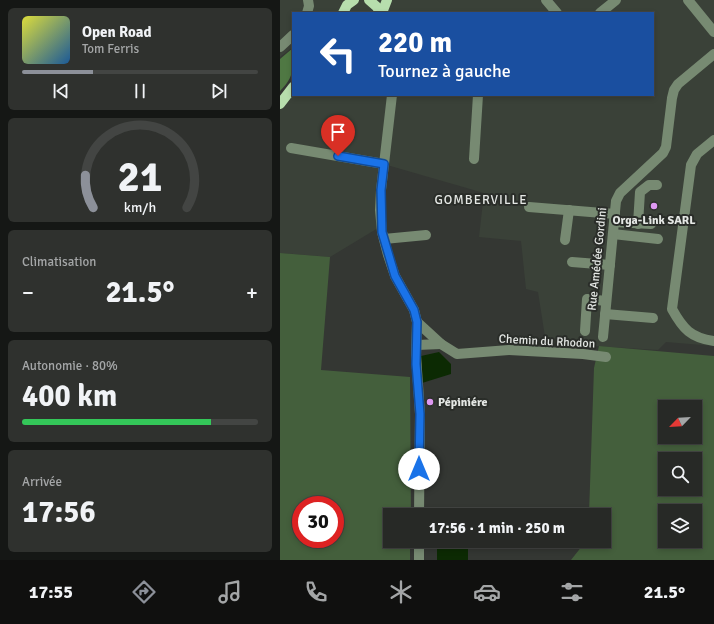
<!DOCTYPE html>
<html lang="fr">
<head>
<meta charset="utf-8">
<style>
  :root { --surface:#272926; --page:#2f312e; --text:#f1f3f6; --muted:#a4a6a7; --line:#434543; --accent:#8c9099 }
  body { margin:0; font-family:Signika,sans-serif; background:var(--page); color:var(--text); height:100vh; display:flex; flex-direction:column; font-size:15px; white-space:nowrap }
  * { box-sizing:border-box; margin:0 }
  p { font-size:13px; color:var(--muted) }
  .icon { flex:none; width:22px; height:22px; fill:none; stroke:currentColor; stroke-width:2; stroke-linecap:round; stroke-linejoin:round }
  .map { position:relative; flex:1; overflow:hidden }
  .drawer { display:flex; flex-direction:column; gap:8px; padding:8px; background:#151715; width:280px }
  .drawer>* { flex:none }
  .hud { position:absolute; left:12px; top:12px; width:362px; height:84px; border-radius:0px; box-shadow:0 2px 6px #0003,0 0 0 1px var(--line); background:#1a4fa0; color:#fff; overflow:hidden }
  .needle { width:26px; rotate:245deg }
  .fabs { position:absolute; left:378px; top:400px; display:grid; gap:8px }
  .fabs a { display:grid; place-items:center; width:44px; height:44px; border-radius:0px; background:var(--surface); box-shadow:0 2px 6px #0003,0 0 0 1px var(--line); font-size:20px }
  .speed { position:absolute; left:12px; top:496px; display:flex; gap:8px; font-size:20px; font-weight:700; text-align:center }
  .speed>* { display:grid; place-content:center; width:52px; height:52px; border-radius:50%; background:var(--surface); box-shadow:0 2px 6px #0003,0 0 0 1px var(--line); line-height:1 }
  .speed .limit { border:6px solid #d22; background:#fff; color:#111 }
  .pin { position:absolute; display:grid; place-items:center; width:34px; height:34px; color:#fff; margin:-41px -17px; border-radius:50% 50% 50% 0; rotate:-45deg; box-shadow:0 0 4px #0007 }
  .pin .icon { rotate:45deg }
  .me { position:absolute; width:44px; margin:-22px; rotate:0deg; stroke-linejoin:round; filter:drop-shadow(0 0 3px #0008) }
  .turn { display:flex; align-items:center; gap:14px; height:84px; padding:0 20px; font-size:18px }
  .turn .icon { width:52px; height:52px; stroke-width:2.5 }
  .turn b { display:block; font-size:28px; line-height:34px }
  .big { font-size:30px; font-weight:800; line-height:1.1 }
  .drawer .tile { flex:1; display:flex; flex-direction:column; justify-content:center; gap:6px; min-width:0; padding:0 14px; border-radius:6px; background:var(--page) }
  .drawer .dial { align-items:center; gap:0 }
  .dial svg { height:104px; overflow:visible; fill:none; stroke:var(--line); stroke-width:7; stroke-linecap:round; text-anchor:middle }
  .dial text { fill:var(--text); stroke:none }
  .song { display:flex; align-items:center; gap:12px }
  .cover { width:48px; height:48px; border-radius:6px; background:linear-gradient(135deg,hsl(60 70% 55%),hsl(210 70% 35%)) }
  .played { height:4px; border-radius:2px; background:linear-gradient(90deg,var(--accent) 30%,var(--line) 30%) }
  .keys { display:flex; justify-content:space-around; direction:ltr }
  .heat { display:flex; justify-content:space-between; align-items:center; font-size:22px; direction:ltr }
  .charge { height:6px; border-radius:3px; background:linear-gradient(90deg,#34c759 80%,var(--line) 0) }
  .trip { position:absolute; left:103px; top:508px; width:228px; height:40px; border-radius:0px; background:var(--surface); box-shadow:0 2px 6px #0003,0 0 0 1px var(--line); font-weight:800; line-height:40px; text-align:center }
  .dock { display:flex; height:64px; justify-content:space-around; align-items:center; background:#10100f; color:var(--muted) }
  .dock .icon { width:28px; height:28px }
  .dock .active { color:var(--accent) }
  .dock b { font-size:18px; color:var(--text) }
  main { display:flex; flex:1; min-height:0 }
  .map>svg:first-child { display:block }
  .built { fill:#3a4138 }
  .green { fill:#445f3c; fill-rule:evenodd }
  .forest { fill:#4f7843 }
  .water { fill:#0c2a03 }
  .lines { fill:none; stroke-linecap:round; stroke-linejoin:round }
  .minor { stroke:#778a72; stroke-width:10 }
  .major { stroke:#b7dead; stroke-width:10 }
  .route-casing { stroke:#114b97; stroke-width:10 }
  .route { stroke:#1a73e8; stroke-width:7 }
  .poi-dot { fill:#de98f2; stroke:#2a2d29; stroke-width:1.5 }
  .labels { text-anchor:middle; stroke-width:4; stroke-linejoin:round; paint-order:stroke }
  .poi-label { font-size:12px; font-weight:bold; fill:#e5e8e5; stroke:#2a2d29 }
  .street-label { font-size:12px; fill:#e5e8e5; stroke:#2a2d29 }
  .neighbourhood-label { font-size:13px; letter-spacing:1px; fill:#e5e8e5; stroke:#2a2d29 }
</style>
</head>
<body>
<main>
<section class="drawer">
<div class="tile">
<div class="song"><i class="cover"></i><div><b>Open Road</b><p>Tom Ferris</p></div></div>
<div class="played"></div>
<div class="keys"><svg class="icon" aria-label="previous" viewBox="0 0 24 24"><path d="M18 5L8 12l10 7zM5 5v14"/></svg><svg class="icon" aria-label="pause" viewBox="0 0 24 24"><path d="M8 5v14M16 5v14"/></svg><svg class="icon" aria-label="next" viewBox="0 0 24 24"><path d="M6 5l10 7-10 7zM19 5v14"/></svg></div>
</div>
<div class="tile dial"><svg viewBox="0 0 100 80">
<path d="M14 69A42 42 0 1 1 86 69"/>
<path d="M14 69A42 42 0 0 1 8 44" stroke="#8c9099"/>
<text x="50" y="56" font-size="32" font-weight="700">21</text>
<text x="50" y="72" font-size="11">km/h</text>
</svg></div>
<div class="tile"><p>Climatisation</p>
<div class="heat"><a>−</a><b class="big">21.5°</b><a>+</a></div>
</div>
<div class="tile"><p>Autonomie · 80%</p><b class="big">400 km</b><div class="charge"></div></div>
<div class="tile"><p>Arrivée</p><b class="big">17:56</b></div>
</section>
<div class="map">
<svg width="434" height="560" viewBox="0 0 434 560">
  <rect width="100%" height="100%" fill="#343733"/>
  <polygon class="built" points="0,0 434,0 434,346 386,342 378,350 266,343 258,292 246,289 241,241 199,237 204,193 107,165 98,228 50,257 0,253 0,96 13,81 13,95 373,95 373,13 13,13 13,47 0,57"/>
  <g class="green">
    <path d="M0,253L50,257L41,370L130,377L131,515H110V541H130V560H0ZM21,505H55V539H21Z"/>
    <path d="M319,346L434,356V560H291L306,541H324V515H309L314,368ZM385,407H415V437H385ZM385,459H415V489H385ZM385,511H415V541H385Z"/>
  </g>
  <path class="forest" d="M13,48C13,68 15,76 0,91V59Z"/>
  <g class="water">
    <polygon points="159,352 171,364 171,374 142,383 141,356"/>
    <rect x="157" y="544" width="31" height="16"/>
  </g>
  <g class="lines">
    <g class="minor">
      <polyline points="266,0 277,13"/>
      <polyline points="408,0 434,32"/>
      <polyline points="27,13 29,6 28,0"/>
      <polyline points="320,13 336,0"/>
      <polyline points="0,47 13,35"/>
      <polyline points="112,95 101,190 100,210 102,232 108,255 115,276 134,310 137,322 136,355 140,414 139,515"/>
      <path d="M434,140L417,154L411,165L392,309C403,329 411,338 434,341"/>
      <polyline points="11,148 104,164"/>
      <polyline points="194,159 198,95"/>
      <polyline points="249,207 335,214"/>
      <polyline points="334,222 371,224"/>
      <polyline points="358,224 360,192 369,185 377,185"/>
      <polyline points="333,234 378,239"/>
      <polyline points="104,239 146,235"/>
      <polyline points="285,240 289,210"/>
      <polyline points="292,262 330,265"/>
      <polyline points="325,314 373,318"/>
      <polyline points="137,322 161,344 177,354 229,350 303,354 326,357"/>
      <polyline points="305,331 307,299 326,301"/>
      <polyline points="323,337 336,201 340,193 383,153 386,147 392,98 394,90 398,84 434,54"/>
      <polyline points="137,345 161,344"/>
      <polyline points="139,541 139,560"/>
    </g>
    <g class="major">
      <polyline points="89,0 97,7 100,13"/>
      <polyline points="63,13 67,5 74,0"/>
      <polyline points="102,13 107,0"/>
      <polyline points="0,104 13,87"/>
    </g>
  </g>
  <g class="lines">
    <g class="route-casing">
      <polyline id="route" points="58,156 104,164 101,190 102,232 115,276 134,310 137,322 136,364 140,414 139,469"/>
    </g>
    <use href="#route" class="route"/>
  </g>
  <g class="poi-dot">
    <circle cx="374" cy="206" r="4"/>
    <circle cx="150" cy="402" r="4"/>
  </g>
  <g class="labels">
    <g class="poi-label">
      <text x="374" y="224">Orga-Link SARL</text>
      <text x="158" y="406" text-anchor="start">Pépiniére</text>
    </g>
    <g class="street-label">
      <text transform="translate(317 259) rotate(-84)" y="4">Rue Amédée Gordini</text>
      <text transform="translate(267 341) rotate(3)" y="4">Chemin du Rhodon</text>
    </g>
    <g class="neighbourhood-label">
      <text x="201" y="204">GOMBERVILLE</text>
    </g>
  </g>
</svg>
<div class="fabs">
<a><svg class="needle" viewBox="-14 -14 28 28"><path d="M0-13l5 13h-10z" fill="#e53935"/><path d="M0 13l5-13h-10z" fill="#a4a6a7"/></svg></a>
<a><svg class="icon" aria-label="search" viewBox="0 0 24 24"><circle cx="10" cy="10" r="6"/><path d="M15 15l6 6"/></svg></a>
<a><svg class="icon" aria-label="layers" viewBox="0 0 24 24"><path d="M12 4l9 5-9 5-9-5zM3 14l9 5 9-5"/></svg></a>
</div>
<div class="speed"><div class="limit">30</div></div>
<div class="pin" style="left:58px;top:156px;background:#d93025"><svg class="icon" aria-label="arrive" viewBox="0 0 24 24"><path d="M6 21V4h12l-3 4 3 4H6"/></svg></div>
<svg class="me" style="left:139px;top:469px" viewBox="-20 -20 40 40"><circle r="19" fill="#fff"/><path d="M0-13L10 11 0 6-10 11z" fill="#1a73e8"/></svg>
<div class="trip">17:56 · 1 min · 250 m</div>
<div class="hud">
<div class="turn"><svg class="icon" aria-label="left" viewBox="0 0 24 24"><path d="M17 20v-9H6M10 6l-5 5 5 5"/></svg><div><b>220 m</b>Tournez à gauche</div></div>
</div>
</div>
</main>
<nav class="dock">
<b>17:55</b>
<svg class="icon active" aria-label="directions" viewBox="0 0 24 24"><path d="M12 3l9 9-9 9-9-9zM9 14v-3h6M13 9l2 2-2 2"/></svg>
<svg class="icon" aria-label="music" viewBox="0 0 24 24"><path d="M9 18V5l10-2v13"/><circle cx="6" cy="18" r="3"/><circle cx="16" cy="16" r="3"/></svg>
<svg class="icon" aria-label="phone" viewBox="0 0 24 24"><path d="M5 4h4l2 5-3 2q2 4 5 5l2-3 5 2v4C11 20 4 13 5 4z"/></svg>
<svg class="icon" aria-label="climate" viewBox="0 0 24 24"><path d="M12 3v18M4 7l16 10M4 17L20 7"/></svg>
<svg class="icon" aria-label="car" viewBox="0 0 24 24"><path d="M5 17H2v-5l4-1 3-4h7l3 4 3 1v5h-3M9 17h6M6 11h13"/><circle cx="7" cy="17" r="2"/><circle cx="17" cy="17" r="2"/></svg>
<svg class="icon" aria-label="filters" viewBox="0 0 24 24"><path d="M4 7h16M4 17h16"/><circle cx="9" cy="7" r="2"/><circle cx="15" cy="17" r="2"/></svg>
<b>21.5°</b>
</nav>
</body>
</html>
